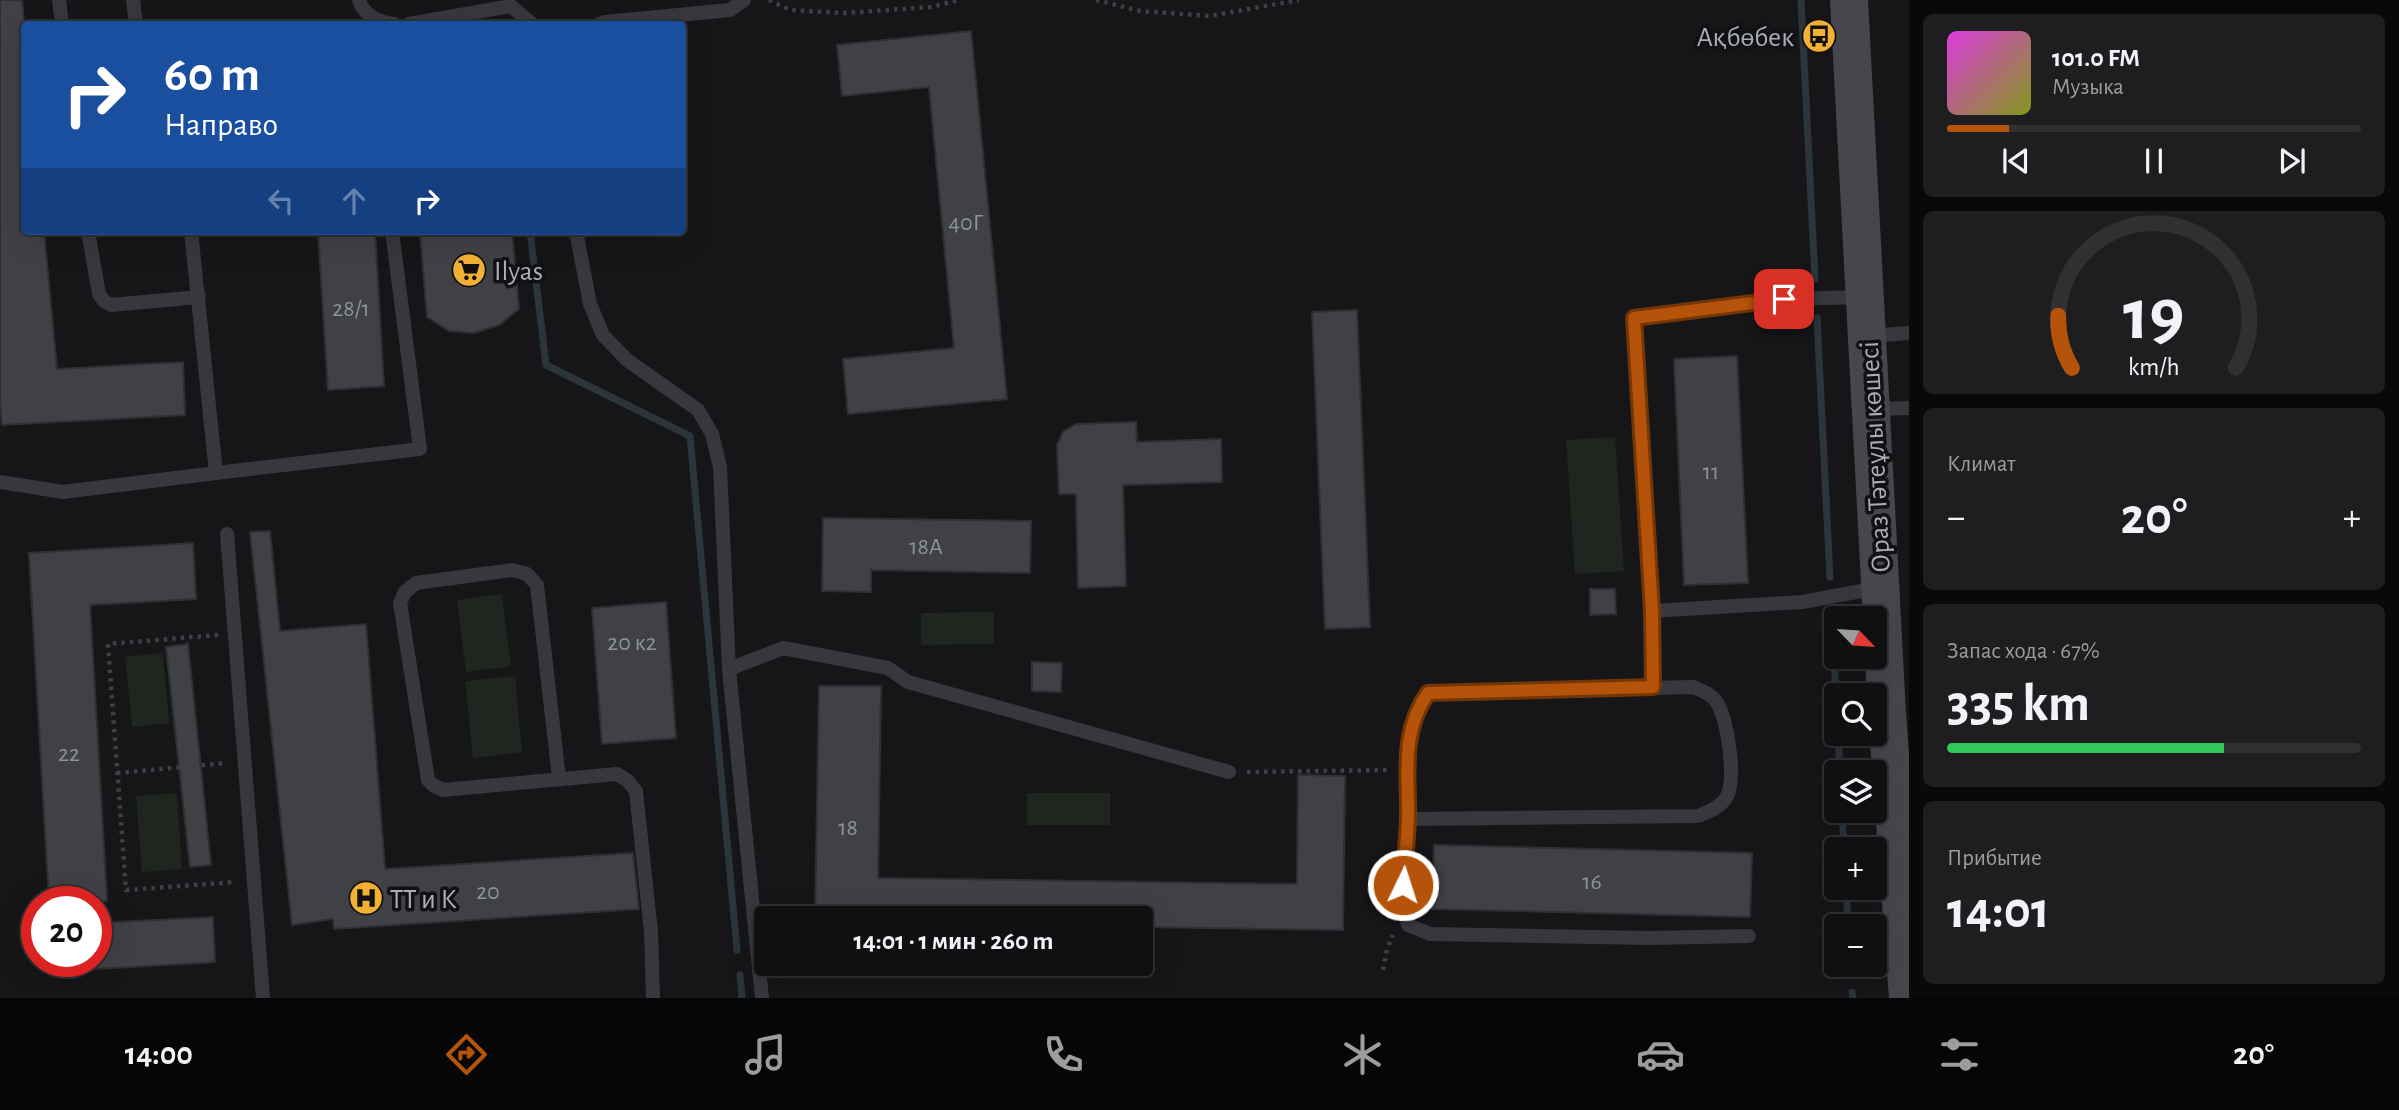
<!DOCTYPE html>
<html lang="ru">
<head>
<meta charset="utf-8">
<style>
  :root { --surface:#101012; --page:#1e1e20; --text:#f1f3f6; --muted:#9c9d9f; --line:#303032; --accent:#b45309 }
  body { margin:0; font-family:"Alegreya Sans",sans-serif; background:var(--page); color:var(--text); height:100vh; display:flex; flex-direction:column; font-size:26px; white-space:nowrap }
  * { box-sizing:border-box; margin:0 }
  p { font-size:23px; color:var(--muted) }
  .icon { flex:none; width:38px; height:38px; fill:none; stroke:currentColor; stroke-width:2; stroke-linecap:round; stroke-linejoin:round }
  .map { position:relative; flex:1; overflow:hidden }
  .details { display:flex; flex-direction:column; gap:14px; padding:14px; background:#09090a; width:490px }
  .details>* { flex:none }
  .top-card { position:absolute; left:21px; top:21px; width:665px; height:214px; border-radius:7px; box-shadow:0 7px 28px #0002,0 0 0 2px var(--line); background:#1a4fa0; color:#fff; overflow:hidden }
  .needle { width:46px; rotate:115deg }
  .buttons { position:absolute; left:1824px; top:606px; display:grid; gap:14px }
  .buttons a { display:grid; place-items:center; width:63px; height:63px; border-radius:7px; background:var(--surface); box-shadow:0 7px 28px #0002,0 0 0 2px var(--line); font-size:35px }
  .speed { position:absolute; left:21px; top:886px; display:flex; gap:14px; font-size:35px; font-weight:700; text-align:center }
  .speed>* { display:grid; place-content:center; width:91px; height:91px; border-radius:50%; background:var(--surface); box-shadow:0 7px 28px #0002,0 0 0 2px var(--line); line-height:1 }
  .speed .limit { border:10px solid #d22; background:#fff; color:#111 }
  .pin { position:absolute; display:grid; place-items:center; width:60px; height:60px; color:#fff; margin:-30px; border-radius:14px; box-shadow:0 4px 10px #0006 }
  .me { position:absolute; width:77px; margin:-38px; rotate:4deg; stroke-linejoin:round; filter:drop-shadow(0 0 5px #0008) }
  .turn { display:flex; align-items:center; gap:24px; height:147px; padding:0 28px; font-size:32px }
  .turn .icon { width:91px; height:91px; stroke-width:2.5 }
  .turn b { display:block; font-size:49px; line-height:60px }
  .lanes { display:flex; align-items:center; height:66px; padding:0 28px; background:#0003; justify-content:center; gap:35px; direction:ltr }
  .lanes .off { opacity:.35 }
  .big { font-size:52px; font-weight:700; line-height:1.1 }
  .details .tile { flex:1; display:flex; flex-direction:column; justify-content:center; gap:10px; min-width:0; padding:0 24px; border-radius:10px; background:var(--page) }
  .details .dial { align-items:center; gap:0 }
  .dial svg { height:182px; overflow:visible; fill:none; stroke:var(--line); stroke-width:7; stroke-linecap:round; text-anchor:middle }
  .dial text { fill:var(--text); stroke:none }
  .song { display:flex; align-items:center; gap:21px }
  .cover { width:84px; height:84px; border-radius:10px; background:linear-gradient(135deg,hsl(300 70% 55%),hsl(70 70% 35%)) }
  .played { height:7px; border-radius:4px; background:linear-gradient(90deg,var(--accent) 15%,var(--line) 15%) }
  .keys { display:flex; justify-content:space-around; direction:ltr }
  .heat { display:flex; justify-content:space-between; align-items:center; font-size:38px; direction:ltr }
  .charge { height:10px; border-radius:5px; background:linear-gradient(90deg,#34c759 67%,var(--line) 0) }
  .trip { position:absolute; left:754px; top:906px; width:399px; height:70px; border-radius:7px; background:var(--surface); box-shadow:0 7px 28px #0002,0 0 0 2px var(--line); font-weight:700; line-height:70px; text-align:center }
  .tabs { display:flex; height:112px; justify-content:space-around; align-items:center; background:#060607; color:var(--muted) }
  .tabs .icon { width:49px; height:49px }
  .tabs .active { color:var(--accent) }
  .tabs b { font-size:32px; color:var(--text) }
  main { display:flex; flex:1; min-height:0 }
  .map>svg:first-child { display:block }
  .green { fill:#1e261f }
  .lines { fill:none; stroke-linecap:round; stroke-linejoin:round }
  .stream { stroke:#2c353c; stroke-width:7 }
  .building { fill:#404145; stroke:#303034; stroke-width:2 }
  .path { stroke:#3d3f44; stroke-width:4.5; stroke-dasharray:3.5 5; stroke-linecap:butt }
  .lane { stroke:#37383d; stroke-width:14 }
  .secondary { stroke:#45474d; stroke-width:38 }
  .route-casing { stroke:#753606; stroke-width:18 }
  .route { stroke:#b45309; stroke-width:12 }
  .labels { text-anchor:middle; stroke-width:7; stroke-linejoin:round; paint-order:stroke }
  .number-label { font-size:24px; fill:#8e929b }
  .poi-label { font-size:28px; fill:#a8adb8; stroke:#111113; text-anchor:start }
  .street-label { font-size:28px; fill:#a8adb8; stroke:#111113 }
</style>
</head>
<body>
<main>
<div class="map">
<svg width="1909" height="998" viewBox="0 0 1909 998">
  <rect width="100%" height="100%" fill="#161618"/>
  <g class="green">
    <polygon points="1615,437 1624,571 1575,574 1566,440"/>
    <polygon points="502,594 511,666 466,672 457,600"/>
    <polygon points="994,612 994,644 921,645 921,613"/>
    <polygon points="163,653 169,723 132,727 125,657"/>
    <polygon points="515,676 522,752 473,758 465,681"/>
    <polygon points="177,793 182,869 142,872 136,796"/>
    <rect x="1027" y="793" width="83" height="32"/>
  </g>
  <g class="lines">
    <g class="stream">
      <polyline points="1801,0 1815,279"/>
      <polyline points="530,231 546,365 690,436 737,950"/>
      <polyline points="1817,318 1830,577"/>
      <polyline points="1832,616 1836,695"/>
      <polyline points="1838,733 1840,772"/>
      <polyline points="1842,810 1844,849"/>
      <polyline points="1846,887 1848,926"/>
      <polyline points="740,975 742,998"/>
      <polyline points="1852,992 1853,998"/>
    </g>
  </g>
  <g class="building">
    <polygon points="0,0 22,0 24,22 24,231 44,231 57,369 183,362 185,415 2,425 0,399"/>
    <polygon points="971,31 1007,399 848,414 843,359 954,348 929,87 842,96 837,45"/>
    <polygon points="318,231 375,231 384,386 328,390"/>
    <polygon points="420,231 512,231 519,309 499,325 474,333 449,331 427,317"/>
    <polygon points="1357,310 1370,627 1325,629 1312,312"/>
    <polygon points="1737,356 1748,583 1684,585 1674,359"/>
    <polygon points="1136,422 1137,442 1221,439 1222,482 1123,485 1126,586 1078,588 1076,494 1059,494 1057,445 1063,432 1076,424"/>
    <polygon points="823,518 1031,521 1030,573 871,570 871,592 822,591"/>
    <polygon points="270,531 280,631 366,624 385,869 633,853 639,909 334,929 333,919 292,925 250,532"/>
    <polygon points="193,543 196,599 90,605 107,901 49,901 29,553"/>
    <polygon points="1590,589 1615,589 1616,614 1590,615"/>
    <polygon points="666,602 676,738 602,744 592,608"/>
    <polygon points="188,644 211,865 190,867 166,647"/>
    <polygon points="1032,662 1062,663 1061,692 1032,691"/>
    <polygon points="819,686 881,686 878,878 1297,884 1298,775 1345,776 1343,930 1141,927 1141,919 815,919"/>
    <polygon points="1434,845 1752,853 1750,917 1432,909"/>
    <polygon points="213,917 215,962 96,969 96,923"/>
  </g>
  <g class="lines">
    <g class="path">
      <polyline points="769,0 790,10 844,13 931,7 958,0"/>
      <polyline points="1096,0 1140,11 1210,16 1299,0"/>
      <polyline points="218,635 108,644 126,890 236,882"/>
      <polyline points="1247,772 1388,770"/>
      <polyline points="117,773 226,763"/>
      <polyline points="1383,970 1387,949 1393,935"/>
    </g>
    <g class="lane">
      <polyline points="59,0 62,24"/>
      <polyline points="133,0 136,24"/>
      <path d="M359,0C364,16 379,22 394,24"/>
      <polyline points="409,24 511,6 532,24"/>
      <polyline points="599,24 605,22 730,10 744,0"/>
      <polyline points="88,231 99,294 104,301 111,305 199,297"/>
      <polyline points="576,231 590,304 603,335 627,360 698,410 712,434 720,467 729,669 762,998"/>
      <polyline points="1865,297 1784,299 1634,318 1652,611 1802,602 1878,588"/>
      <polyline points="1869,336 1909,333"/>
      <polyline points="1873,409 1909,408"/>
      <polyline points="216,473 420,449 392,231"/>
      <polyline points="0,482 63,492 216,473 191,231"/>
      <polyline points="227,534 263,998"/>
      <polyline points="1652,611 1652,687"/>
      <polyline points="729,669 783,648 888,668 908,682 1229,772"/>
      <polyline points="559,778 537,585 527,574 512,570 416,583 405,592 400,603 428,780 434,786 443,790 617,774 628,781 636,791 651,932 653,998"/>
      <path d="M1408,819L1698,816C1708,812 1719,808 1726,798C1737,781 1728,718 1716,701C1710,693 1702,691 1693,687L1428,693L1411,725L1407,770L1408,819L1402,907L1408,925L1430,934L1649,938L1749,936"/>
    </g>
    <polyline class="secondary" points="1849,0 1887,714 1908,998"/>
  </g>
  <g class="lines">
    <g class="route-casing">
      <path id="route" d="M1403,885C1405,863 1407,841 1408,819C1409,774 1400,733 1428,693L1653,687L1652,611L1634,318L1784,299"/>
    </g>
    <use href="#route" class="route"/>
  </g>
  <defs>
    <g id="bus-disc" transform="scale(1.75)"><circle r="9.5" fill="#f2b134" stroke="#111113"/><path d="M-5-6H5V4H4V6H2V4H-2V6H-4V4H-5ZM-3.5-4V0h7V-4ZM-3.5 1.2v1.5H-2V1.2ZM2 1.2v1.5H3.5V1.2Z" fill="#111"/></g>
    <g id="supermarket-disc" transform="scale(1.75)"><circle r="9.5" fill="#f2b134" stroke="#111113"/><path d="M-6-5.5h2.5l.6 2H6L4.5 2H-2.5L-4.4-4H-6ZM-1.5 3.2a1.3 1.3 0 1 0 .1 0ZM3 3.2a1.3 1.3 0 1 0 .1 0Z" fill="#111"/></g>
    <g id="hospital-disc" transform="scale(1.75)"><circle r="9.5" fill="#f2b134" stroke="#111113"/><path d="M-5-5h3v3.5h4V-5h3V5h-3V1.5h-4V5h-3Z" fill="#111"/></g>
  </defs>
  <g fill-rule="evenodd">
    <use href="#bus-disc" x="1819" y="36"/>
    <use href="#supermarket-disc" x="469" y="270"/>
    <use href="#hospital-disc" x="366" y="898"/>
  </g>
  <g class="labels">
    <g class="number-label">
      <text x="966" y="230">40Г</text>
      <text x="351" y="316">28/1</text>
      <text x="1711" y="479">11</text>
      <text x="926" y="554">18А</text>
      <text x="632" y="650">20 к2</text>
      <text x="69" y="761">22</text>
      <text x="848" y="835">18</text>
      <text x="1592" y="889">16</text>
      <text x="488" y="899">20</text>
    </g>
    <g class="poi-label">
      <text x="1794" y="46" text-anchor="end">Ақбөбек</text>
      <text x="494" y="280">Ilyas</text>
      <text x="390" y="908">ТТ и К</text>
    </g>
    <g class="street-label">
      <text transform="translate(1874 457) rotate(-93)" y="10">Ораз Тәтеұлы көшесі</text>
    </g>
  </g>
</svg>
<div class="buttons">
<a><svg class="needle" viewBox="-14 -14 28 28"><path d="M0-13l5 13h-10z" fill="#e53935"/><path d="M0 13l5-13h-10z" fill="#9c9d9f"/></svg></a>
<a><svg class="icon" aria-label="search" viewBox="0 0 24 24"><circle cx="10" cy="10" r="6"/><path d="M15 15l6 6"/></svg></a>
<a><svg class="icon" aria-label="layers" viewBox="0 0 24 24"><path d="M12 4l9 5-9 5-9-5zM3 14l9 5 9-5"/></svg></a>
<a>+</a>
<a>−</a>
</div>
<div class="speed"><div class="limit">20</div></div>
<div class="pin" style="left:1784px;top:299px;background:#d93025"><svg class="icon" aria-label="arrive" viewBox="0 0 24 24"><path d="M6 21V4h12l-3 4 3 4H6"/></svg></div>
<svg class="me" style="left:1403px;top:885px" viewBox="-20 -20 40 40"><circle r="17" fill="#b45309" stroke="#fff" stroke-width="3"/><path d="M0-11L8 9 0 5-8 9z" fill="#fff"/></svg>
<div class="trip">14:01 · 1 мин · 260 m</div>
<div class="top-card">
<div class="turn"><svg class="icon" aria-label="right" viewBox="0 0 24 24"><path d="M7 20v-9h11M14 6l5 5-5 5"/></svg><div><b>60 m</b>Направо</div></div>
<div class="lanes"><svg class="icon off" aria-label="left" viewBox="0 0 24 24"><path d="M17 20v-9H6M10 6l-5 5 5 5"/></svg><svg class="icon off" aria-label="ahead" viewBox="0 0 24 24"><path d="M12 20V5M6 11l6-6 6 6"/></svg><svg class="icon" aria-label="right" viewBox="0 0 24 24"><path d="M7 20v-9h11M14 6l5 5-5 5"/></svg></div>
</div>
</div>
<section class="details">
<div class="tile">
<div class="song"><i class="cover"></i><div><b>101.0 FM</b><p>Музыка</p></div></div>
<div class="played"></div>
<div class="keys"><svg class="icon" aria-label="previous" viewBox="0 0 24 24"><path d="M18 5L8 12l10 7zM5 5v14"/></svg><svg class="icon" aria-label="pause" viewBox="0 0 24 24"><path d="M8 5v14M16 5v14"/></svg><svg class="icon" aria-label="next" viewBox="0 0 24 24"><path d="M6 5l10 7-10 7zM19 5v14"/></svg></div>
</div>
<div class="tile dial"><svg viewBox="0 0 100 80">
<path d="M14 69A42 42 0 1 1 86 69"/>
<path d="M14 69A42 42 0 0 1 8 46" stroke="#b45309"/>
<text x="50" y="56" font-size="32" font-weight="700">19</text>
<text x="50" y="72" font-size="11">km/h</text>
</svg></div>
<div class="tile"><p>Климат</p>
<div class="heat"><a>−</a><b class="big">20°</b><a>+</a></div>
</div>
<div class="tile"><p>Запас хода · 67%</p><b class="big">335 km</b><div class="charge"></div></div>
<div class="tile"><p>Прибытие</p><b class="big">14:01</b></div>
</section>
</main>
<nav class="tabs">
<b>14:00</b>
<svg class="icon active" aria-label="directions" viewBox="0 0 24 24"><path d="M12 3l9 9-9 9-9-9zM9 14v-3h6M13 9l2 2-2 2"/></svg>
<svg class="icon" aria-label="music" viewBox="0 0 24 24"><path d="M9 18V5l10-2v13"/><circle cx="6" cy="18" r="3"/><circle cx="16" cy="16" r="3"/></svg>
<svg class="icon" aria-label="phone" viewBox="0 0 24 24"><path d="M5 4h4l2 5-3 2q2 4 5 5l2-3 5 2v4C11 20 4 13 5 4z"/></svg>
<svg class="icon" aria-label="climate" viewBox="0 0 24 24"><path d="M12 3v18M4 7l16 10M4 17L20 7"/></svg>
<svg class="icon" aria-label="car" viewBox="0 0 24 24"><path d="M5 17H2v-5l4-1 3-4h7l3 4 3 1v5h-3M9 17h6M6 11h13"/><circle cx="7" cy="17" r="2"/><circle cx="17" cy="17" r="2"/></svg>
<svg class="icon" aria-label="filters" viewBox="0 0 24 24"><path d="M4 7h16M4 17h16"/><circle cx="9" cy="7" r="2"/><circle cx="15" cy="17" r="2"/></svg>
<b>20°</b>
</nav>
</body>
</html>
